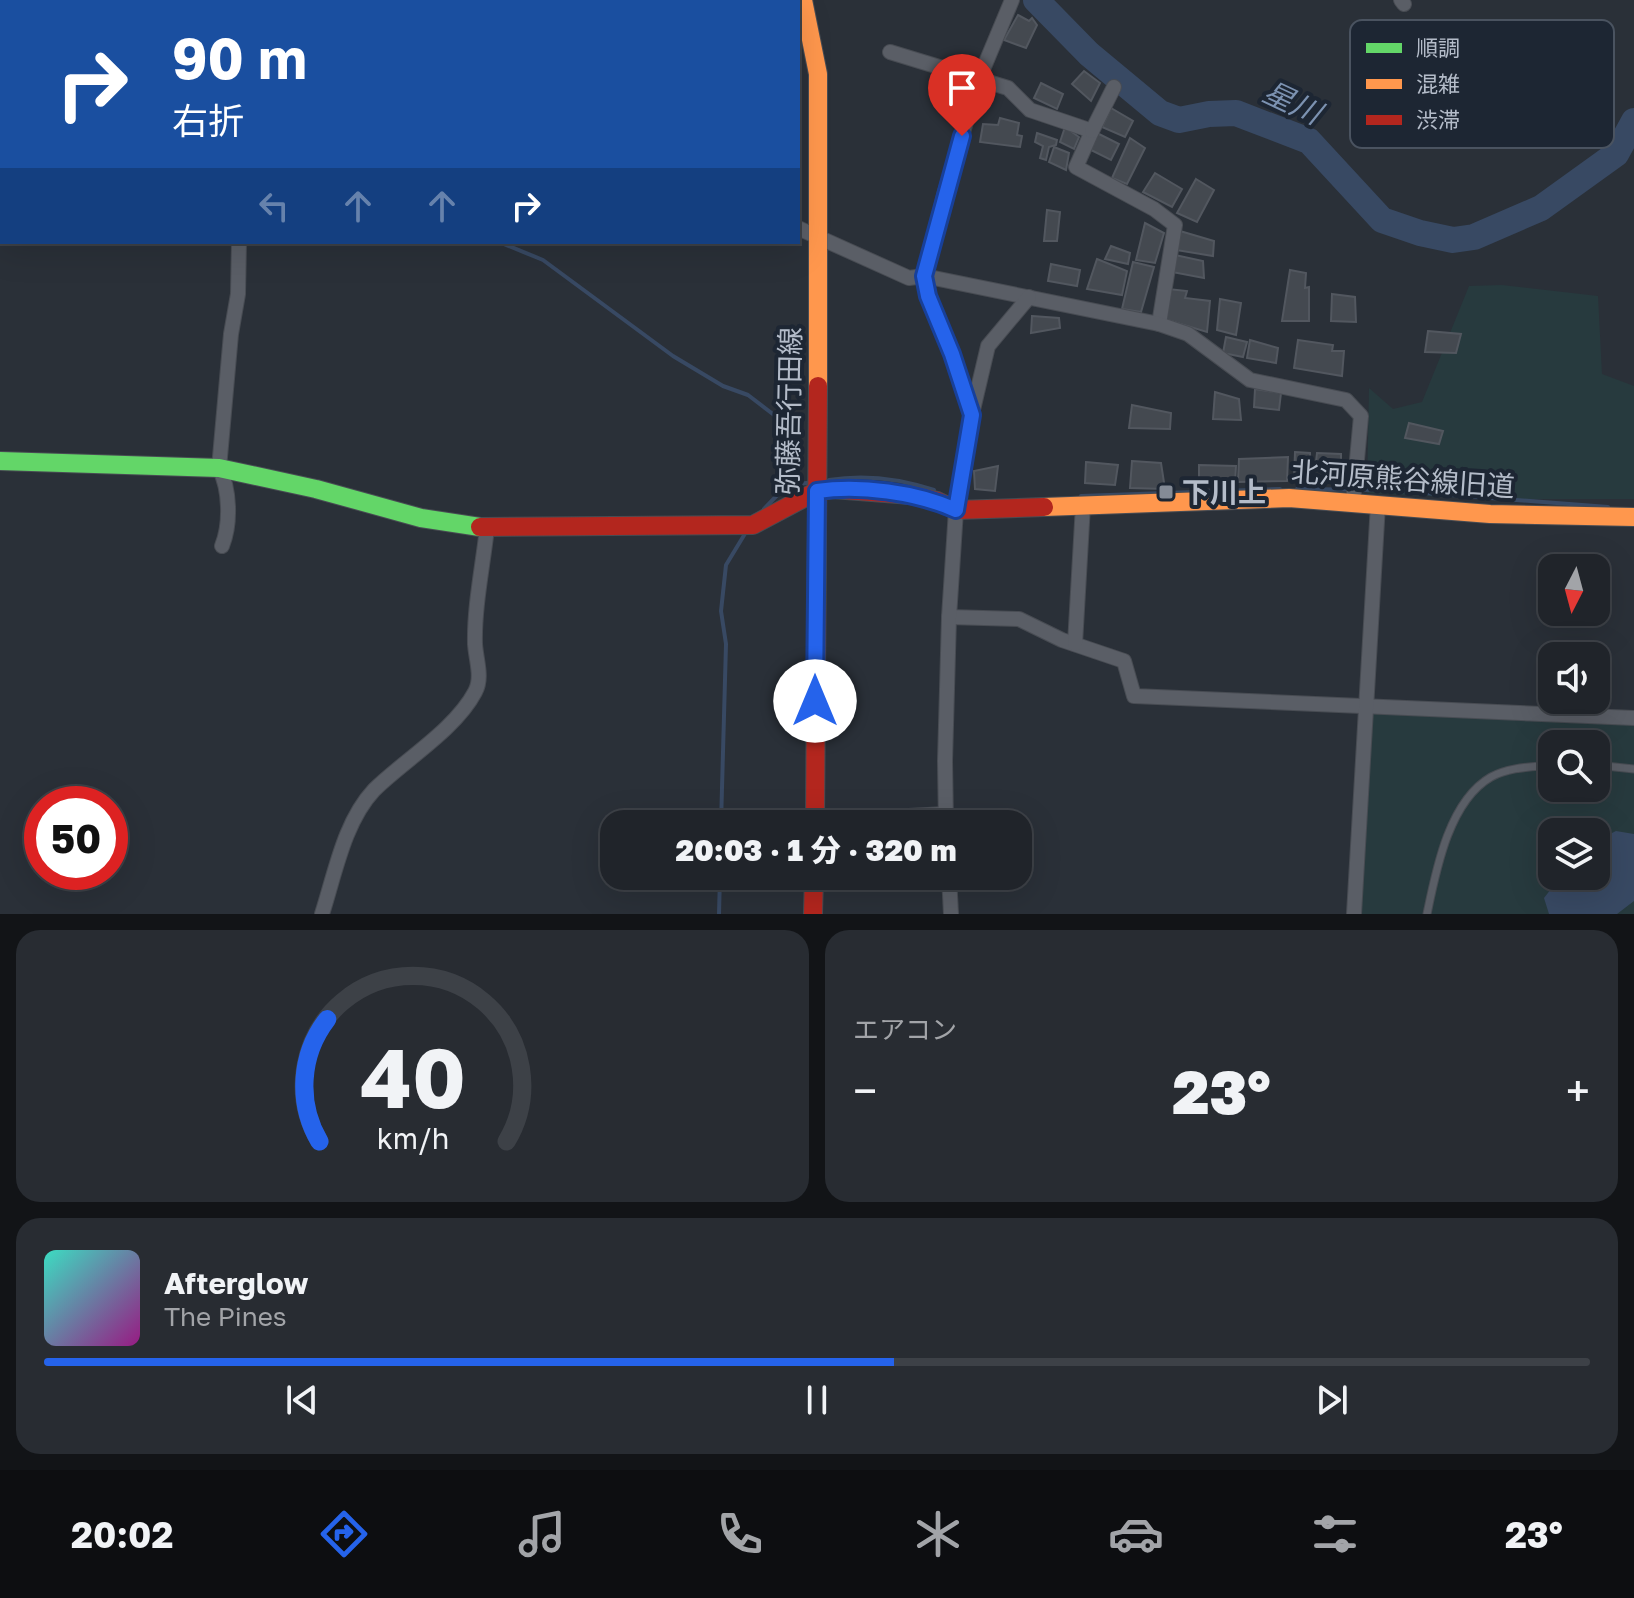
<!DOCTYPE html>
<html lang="ja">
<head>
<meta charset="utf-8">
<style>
  :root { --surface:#20242a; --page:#282c32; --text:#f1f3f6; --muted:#a2a4a8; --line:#3d4147; --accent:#2563eb }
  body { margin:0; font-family:"Golos Text","Noto Sans JP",sans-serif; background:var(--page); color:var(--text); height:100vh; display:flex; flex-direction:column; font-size:30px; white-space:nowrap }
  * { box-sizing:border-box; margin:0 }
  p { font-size:26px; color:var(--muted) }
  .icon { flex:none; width:44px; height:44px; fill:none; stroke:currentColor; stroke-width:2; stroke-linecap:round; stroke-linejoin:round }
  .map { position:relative; height:914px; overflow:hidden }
  .details { display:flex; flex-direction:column; gap:16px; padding:16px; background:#121417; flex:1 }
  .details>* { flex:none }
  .guide { position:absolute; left:0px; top:0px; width:800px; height:244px; box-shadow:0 8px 32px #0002,0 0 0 2px var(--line); background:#1a4fa0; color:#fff; overflow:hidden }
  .needle { width:52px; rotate:186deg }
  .fabs { position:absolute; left:1538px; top:554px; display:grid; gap:16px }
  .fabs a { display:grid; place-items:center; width:72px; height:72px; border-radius:16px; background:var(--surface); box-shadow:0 8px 32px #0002,0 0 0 2px var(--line); font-size:40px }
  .speed { position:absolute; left:24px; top:786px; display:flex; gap:16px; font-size:40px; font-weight:700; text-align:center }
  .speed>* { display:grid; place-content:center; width:104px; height:104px; border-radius:50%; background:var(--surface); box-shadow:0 8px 32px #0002,0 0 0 2px var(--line); line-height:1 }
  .speed .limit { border:12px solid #d22; background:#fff; color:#111 }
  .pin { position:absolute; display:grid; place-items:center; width:68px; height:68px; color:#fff; margin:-82px -34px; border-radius:50% 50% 50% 0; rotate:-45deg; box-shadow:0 0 8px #0007 }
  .pin .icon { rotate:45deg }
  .me { position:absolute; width:88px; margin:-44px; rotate:0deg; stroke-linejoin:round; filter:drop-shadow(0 0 6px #0008) }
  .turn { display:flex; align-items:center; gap:28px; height:168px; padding:0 40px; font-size:36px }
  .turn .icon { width:104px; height:104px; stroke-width:2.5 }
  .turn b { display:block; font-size:56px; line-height:68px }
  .lanes { display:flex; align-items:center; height:76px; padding:0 40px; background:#0003; justify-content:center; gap:40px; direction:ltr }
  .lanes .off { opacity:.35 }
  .big { font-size:60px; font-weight:800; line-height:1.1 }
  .details .card { flex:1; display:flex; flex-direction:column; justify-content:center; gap:12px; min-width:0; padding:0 28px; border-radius:24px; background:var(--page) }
  .details .dial { align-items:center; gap:0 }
  .dial svg { height:208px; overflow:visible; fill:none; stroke:var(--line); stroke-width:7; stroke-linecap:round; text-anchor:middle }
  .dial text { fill:var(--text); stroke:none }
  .song { display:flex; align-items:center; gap:24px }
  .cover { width:96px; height:96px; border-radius:12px; background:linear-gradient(135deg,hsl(170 70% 55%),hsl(310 70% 35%)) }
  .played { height:8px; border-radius:4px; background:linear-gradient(90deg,var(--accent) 55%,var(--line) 55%) }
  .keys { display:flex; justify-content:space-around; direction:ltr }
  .heat { display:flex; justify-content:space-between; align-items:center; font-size:44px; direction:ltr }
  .details .tiles { flex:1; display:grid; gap:16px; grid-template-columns:1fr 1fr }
  .card:last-child { grid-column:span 2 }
  .trip { position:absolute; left:600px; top:810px; width:432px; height:80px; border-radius:24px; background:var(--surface); box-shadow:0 8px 32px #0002,0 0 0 2px var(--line); font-weight:800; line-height:80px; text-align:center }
  .tab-bar { display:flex; height:128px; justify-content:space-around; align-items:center; background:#0d0e11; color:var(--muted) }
  .tab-bar .icon { width:56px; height:56px }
  .tab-bar .on { color:var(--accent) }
  .tab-bar b { font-size:36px; color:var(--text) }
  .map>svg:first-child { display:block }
  .green { fill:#273a3e; fill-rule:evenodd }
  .water { fill:#384963 }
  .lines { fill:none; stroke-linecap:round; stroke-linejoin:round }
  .stream { stroke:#384963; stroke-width:4 }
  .river { stroke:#384963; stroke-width:26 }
  .building { fill:#444950; stroke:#52575f; stroke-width:2 }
  .lane-casing { stroke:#484c53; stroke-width:9 }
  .street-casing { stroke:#484c53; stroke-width:16 }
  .fast-casing { stroke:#484c53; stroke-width:20 }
  .slow-casing { stroke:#484c53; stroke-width:20 }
  .jam-casing { stroke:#484c53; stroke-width:20 }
  .lane { stroke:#5a5e66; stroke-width:7 }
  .street { stroke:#5a5e66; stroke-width:14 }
  .fast { stroke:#63d668; stroke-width:18 }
  .slow { stroke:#ff974d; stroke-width:18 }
  .jam { stroke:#b3261e; stroke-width:18 }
  .route-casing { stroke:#184099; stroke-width:20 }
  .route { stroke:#2563eb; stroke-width:14 }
  .poi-dot { fill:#848b96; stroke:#1d2633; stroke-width:3 }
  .labels { text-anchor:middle; stroke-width:8; stroke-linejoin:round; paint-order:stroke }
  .street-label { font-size:28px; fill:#b4bcc9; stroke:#1d2633 }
  .poi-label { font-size:28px; font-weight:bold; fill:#b4bcc9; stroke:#1d2633; text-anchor:start }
  .water-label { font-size:30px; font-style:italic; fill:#7c92b1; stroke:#1d2633 }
  .key { fill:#1d2633; stroke:#4a5360; stroke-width:2 }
  .key-label { font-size:22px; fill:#b4bcc9 }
</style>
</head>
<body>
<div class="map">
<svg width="1634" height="914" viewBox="0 0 1634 914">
  <rect width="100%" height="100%" fill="#2a3038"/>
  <g class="green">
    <polygon points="1502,285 1598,296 1602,374 1634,386 1634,499 1490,499 1367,493 1369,388 1393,409 1422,402 1469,286"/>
    <path d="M1370,711L1634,724V914H1361ZM1552,744H1596V788H1552ZM1552,832H1596V876H1552Z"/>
  </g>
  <polygon class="water" points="1616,831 1634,834 1634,901 1617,914 1549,914 1544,898 1561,876 1596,876 1596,841"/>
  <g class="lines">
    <g class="stream">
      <polyline points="209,2 209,0"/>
      <polyline points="499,242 543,260 673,356 723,386 748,395 778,418 786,486"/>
      <path d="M829,480C865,474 901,479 934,490"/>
      <polyline points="1297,489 1386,490 1608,507"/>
      <polyline points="1081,496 1280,489"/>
      <polyline points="764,509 786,486 813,482"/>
      <polyline points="721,824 726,644 721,611 726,565 746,532"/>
      <polyline points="719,914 720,876"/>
    </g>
    <polyline class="river" points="1036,0 1089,54 1160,113 1179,120 1209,114 1236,113 1309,141 1382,220 1420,233 1453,240 1474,237 1541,208 1616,154 1634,121"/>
  </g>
  <g class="building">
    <polygon points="1018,15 1029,21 1032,18 1037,25 1026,48 1004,40"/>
    <polygon points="1084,71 1100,83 1091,101 1072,84"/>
    <polygon points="1041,83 1063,94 1057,109 1034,98"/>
    <polygon points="1111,108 1133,121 1125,137 1102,127"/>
    <polygon points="1000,118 1019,123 1017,135 1022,136 1020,147 980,142 983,124 998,125"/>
    <polygon points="1065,127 1079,137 1074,149 1060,142"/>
    <polygon points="1037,133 1057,140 1056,145 1049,147 1046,160 1040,158 1043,146 1035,142"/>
    <polygon points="1097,133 1119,144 1111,160 1089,149"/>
    <polygon points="1130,138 1145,148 1127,184 1112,178"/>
    <polygon points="1054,147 1069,153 1066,170 1049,162"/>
    <polygon points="1155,173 1182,189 1172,207 1143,192"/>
    <polygon points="1196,179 1214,190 1197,222 1177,213"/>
    <polygon points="1047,210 1060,212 1057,241 1044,241"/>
    <polygon points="1145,223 1164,233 1155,263 1136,260"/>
    <polygon points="1180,231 1214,241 1213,256 1176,250"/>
    <polygon points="1111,246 1130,253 1128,264 1105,259"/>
    <polygon points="1175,255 1203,261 1204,278 1172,272"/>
    <polygon points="1097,259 1127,271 1122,295 1087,289"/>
    <polygon points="1133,262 1154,267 1141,312 1122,309"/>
    <polygon points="1051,264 1080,270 1077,286 1048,281"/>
    <polygon points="1290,270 1306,273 1305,288 1309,287 1309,321 1282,321"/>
    <polygon points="1168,289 1187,291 1185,298 1210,301 1207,332 1164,319"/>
    <polygon points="1332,294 1355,297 1356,322 1331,321"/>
    <polygon points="1220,299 1241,303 1236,335 1217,330"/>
    <polygon points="1032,316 1059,318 1060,328 1031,333"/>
    <polygon points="1428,331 1461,334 1456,353 1425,352"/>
    <polygon points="1226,337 1247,342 1243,357 1223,353"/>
    <polygon points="1250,340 1278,348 1276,363 1247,358"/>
    <polygon points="1298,340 1333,345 1332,351 1344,351 1342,376 1294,368"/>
    <polygon points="1255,389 1281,393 1279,410 1254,407"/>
    <polygon points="1215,392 1239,399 1241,420 1213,419"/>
    <polygon points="1132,405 1171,413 1170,429 1129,428"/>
    <polygon points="1409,423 1443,431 1439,444 1405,438"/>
    <polygon points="1295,452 1310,453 1311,483 1294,481"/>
    <polygon points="1317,453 1341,454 1341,472 1315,470"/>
    <polygon points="1288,457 1287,481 1238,482 1239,459"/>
    <polygon points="1132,461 1161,463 1165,489 1130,488"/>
    <polygon points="1086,462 1118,465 1115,485 1085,483"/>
    <polygon points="1199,465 1236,466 1235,482 1199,481"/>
    <polygon points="998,466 995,491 975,489 974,471"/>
  </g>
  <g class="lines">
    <g class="lane-casing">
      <g id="lane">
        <polyline points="1596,765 1634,769"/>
        <path d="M1427,914C1436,870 1449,801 1491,777C1509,767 1532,767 1552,765"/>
      </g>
    </g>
    <g class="street-casing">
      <g id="street">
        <polyline points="25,0 26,2"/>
        <polyline points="414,0 419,2"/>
        <polyline points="1401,0 1404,4"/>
        <polyline points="349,2 350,0"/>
        <polyline points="890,52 1008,88 1030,110 1092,131 1076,167 1154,209 1175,225 1159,324"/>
        <polyline points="1092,131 1114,87"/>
        <polyline points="798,228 909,278 924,276 1159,324 1188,334 1250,380 1346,400 1361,416 1353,503"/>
        <polyline points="972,414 988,346 1029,297"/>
        <path d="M222,546C231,524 230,489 219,468L231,334L238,294L239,242"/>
        <polyline points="949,617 1019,619 1062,640 1124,661 1134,696 1634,718"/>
        <polyline points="1075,644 1083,505"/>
        <polyline points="815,821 946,814"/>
        <polyline points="946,824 945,761 949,617 956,510 972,415 943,331 928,296 924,276 945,192 979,79 1012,0"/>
        <polyline points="949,876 951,914"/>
        <path d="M322,914C335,874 344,822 374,790C403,761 455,730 475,692C483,678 476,660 475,644C474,607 483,565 487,528"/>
        <polyline points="1354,914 1378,504"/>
      </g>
    </g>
    <g class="fast-casing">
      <polyline id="fast" points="0,461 219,468 316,489 421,518 480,527"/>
    </g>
    <g class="slow-casing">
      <g id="slow">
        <polyline points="803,0 818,74 818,386"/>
        <polyline points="1044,507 1289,498 1490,514 1634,517"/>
      </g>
    </g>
    <g class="jam-casing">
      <g id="jam">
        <polyline points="480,527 753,525 817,491 833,489 911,495 937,501 956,510 1044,507"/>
        <polyline points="815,824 818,386"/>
        <polyline points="813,914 814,876"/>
      </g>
    </g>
    <use href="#lane" class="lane"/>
    <use href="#street" class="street"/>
    <use href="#fast" class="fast"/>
    <use href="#slow" class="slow"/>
    <use href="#jam" class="jam"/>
  </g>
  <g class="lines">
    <g class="route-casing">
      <path id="route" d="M815,701L817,491C860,485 916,492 956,510L972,415L952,354L928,296L924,276L962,136"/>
    </g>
    <use href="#route" class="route"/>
  </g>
  <rect class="poi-dot" x="1158" y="484" width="16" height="16" rx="4"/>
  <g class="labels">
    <g class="street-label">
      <text transform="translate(789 411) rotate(-89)" y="10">弥藤吾行田線</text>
      <text transform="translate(1403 479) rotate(4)" y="10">北河原熊谷線旧道</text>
    </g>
    <g class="poi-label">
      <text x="1182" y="502">下川上</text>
    </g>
    <g class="water-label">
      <text transform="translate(1292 103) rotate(25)" y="10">星川</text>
    </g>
  </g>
  <rect x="1350" y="20" width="264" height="128" rx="12" class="key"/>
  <rect x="1366" y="43" width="36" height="10" fill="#63d668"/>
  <rect x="1366" y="79" width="36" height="10" fill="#ff974d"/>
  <rect x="1366" y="115" width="36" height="10" fill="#b3261e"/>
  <g class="key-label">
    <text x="1416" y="56">順調</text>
    <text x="1416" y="92">混雑</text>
    <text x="1416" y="128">渋滞</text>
  </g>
</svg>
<div class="fabs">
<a><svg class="needle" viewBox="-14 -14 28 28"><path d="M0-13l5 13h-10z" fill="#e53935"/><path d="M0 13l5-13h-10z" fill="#a2a4a8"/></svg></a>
<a><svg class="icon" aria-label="sound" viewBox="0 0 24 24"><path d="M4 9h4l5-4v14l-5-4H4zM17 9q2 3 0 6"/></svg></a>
<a><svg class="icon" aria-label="search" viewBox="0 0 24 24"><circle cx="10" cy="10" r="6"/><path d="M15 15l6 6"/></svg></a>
<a><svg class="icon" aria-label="layers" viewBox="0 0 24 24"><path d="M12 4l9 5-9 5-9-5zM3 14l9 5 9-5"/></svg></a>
</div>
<div class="speed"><div class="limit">50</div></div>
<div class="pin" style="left:962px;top:136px;background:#d93025"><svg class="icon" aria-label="arrive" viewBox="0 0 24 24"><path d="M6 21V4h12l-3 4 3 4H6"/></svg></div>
<svg class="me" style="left:815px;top:701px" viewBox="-20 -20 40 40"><circle r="19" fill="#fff"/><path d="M0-13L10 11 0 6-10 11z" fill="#2563eb"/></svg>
<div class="trip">20:03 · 1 分 · 320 m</div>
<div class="guide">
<div class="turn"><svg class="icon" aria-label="right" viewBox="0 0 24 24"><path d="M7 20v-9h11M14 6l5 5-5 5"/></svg><div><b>90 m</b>右折</div></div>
<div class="lanes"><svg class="icon off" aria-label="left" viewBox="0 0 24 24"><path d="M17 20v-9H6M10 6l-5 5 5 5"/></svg><svg class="icon off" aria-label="ahead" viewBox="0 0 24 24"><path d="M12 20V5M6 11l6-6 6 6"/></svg><svg class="icon off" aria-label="ahead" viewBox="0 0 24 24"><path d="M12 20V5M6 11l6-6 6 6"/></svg><svg class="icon" aria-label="right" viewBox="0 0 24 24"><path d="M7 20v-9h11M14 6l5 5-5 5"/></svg></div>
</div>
</div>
<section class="details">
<div class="tiles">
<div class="card dial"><svg viewBox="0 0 100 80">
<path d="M14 69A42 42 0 1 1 86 69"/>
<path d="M14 69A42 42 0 0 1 17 22" stroke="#2563eb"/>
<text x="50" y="56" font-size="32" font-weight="700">40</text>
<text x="50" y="72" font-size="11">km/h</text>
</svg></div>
<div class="card"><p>エアコン</p>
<div class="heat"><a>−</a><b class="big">23°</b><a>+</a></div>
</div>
<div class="card">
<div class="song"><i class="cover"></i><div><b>Afterglow</b><p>The Pines</p></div></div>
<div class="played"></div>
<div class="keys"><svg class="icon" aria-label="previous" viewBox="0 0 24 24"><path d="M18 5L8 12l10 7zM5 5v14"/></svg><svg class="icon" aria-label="pause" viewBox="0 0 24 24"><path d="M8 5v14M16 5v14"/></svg><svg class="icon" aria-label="next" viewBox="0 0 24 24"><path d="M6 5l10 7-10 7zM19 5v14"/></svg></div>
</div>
</div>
</section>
<nav class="tab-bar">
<b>20:02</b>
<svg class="icon on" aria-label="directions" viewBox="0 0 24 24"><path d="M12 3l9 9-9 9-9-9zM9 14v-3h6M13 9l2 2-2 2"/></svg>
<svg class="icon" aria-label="music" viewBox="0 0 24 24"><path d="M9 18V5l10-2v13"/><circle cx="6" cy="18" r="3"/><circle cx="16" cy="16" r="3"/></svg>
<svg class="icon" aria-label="phone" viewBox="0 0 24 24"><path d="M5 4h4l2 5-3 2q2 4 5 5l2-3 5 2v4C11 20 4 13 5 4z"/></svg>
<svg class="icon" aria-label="climate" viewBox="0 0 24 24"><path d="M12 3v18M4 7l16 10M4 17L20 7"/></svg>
<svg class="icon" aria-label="car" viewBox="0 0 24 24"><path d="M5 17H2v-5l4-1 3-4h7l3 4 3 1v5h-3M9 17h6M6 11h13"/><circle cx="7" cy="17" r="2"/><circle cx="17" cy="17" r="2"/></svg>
<svg class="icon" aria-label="filters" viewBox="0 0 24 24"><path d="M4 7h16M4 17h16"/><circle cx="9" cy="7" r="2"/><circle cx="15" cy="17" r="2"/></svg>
<b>23°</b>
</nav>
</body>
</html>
